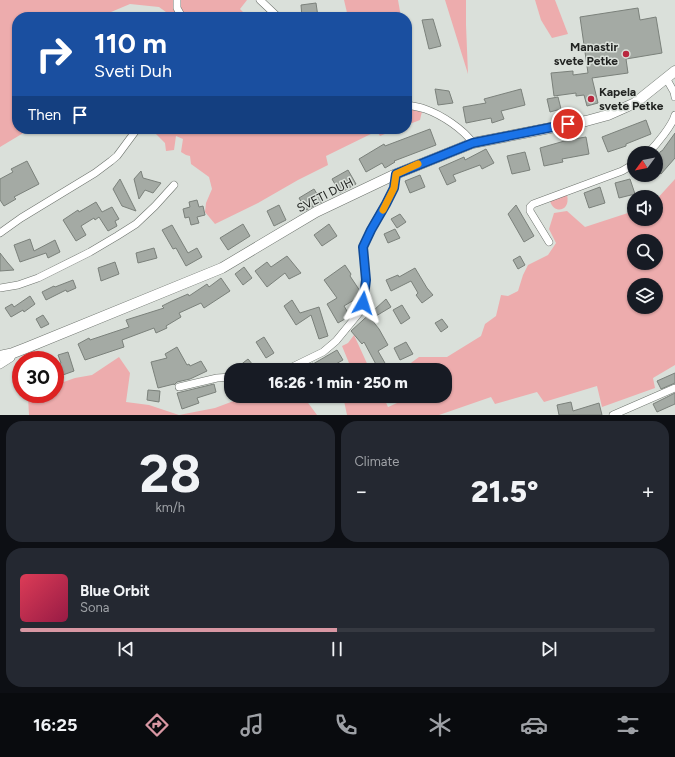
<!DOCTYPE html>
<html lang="en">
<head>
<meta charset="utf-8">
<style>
  :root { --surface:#171b24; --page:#242831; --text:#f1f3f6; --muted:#9ea1a6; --line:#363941; --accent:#d897a3 }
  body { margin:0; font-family:Figtree,sans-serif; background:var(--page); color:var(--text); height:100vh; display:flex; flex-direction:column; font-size:15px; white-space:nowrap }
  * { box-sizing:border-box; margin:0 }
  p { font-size:13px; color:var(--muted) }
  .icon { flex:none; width:22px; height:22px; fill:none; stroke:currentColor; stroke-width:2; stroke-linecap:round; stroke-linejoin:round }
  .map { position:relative; height:415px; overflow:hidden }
  .sheet { display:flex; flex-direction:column; gap:6px; padding:6px; background:#0d0f14; flex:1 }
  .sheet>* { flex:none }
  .guide { position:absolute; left:12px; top:12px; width:400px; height:122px; border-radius:16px; box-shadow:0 1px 3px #0004; background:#1a4fa0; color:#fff; overflow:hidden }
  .needle { width:26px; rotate:238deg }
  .fabs { position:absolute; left:627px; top:146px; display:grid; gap:8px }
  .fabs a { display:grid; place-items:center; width:36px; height:36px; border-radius:50%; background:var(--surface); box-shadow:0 1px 3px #0004; font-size:20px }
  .speed { position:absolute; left:12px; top:351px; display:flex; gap:8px; font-size:20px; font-weight:700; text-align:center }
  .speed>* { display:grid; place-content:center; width:52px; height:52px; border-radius:50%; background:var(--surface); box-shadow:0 1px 3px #0004; line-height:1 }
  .speed .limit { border:6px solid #d22; background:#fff; color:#111 }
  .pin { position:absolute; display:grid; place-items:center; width:34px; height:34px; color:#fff; margin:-17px; border:2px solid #fff; border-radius:50%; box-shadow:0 1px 4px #0007 }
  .me { position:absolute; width:44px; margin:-22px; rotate:6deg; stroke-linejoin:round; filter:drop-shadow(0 0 3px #0008) }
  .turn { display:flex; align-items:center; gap:14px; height:84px; padding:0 16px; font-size:18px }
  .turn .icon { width:52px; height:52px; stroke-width:2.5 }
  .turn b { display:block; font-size:28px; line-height:34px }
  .then { display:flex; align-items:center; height:38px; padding:0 16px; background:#0003; gap:8px; font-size:15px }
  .big { font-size:30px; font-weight:800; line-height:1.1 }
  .sheet .tile { flex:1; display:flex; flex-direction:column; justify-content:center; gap:6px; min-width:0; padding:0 14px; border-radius:16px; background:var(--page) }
  .sheet .dial { align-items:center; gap:0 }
  .dial b { font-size:52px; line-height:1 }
  .song { display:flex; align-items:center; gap:12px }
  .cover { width:48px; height:48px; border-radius:6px; background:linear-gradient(135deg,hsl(350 70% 55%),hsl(340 70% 35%)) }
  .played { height:4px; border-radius:2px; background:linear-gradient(90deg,var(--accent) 50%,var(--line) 50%) }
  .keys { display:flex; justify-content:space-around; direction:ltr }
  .heat { display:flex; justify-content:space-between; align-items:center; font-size:22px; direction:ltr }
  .sheet .tiles { flex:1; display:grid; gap:6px; grid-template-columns:1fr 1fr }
  .tile:last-child { grid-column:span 2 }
  .trip { position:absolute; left:224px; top:363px; width:228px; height:40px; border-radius:16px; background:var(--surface); box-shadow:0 1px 3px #0004; font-weight:800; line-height:40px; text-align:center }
  .tab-bar { display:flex; height:64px; justify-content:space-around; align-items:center; background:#090b0e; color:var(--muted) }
  .tab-bar .icon { width:28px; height:28px }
  .tab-bar .on { color:var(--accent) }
  .tab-bar b { font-size:18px; color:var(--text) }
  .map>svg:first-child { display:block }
  .green { fill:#edacad; fill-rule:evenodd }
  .building { fill:#a4aaa4; stroke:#7b817b }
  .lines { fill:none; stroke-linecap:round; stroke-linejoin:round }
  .street-casing { stroke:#6c726c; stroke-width:8 }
  .secondary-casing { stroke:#6c726c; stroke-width:11 }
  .street { stroke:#fff; stroke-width:7 }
  .secondary { stroke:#fff; stroke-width:10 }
  .route-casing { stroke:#114b97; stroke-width:10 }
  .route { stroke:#1a73e8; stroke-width:7 }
  .slow { stroke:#f59e0b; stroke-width:7 }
  .poi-dot { fill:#b9273e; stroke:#dae0da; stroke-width:1.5 }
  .labels { text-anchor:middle; stroke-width:3; stroke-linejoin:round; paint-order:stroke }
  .poi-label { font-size:12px; font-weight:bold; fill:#212321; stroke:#dae0da; text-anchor:end }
  .street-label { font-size:12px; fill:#212321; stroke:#dae0da }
</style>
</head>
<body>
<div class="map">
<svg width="675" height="415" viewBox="0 0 675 415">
  <rect width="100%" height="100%" fill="#dae0da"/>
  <g class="green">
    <polygon points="0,0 247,0 240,9 248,17 173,17 159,7 130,4 111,12 108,17 17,17 17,129 30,129 0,147"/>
    <polygon points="344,0 398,0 401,17 348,17"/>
    <polygon points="445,0 466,0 466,25 468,74"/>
    <polygon points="535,0 555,0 568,34 552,38 541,20"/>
    <polygon points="407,100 423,107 420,120 407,125"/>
    <polygon points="151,129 397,129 380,136 377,131 326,156 328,165 298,180 258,203 215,224 205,212 206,203 212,189 209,177 191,164 190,156 186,155 181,152 183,139 176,136 174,150 166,151 165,143"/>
    <path d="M675,179V365L653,378L655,388L602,407L597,386L544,402L537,392L495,404L491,397L439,415H347L343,396H383L388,407L413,396H445V370H405L404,368L419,357H447L481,336L485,324L496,316L501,295L508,296L518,291L523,275L528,265L548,255L556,243L549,229L554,213L567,211L585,227L634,211V219H656V200ZM634,241H656V263H634ZM634,285H656V307H634Z"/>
    <path d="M567,195C571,211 554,215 550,201Z"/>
    <polygon points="354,335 370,370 343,370 349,363 342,346 348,343"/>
    <polygon points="119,357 130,373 126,402 149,405 179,415 215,408 247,396 303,396 317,415 29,415 28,397 35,394 55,394 55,385 75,378 92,375"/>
  </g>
  <g class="building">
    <polygon points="316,3 318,17 302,17 301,5"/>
    <polygon points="638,8 640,20 656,17 662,53 626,59 628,73 592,78 598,103 587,106 584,95 576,96 576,93 554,96 551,73 573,71 573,75 588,73 580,17"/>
    <polygon points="433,19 441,46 429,49 422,20"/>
    <polygon points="435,89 449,91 453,103 438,105"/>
    <polygon points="521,89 525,105 501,111 504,119 492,123 491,118 466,123 463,107 486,103 484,99"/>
    <polygon points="558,97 561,109 550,112 547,99"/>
    <polygon points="646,120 651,134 626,144 626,146 608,152 602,137"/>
    <polygon points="430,129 436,145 394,161 395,162 385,168 382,163 366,172 359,159 384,144 385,146"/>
    <polygon points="675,133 675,158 661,174 656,170 656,157 661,151 662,151"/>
    <polygon points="586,137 589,154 562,159 563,162 544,166 540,148 568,140"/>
    <polygon points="486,149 494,163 482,169 480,165 453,175 456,181 447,185 439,168 464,157 465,160"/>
    <polygon points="525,152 530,170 512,174 507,156"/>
    <polygon points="27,161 39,184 14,197 16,199 4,206 0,200 0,179 13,172 11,169"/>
    <polygon points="348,170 356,184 340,193 332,179"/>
    <polygon points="141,171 143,178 161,183 153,193 145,190 139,199 134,179"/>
    <polygon points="420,175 425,187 410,193 405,181"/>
    <polygon points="120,179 136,211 122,206 113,189"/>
    <polygon points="630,179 635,194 619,198 615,183"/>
    <polygon points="600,187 605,203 589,208 584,193"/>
    <polygon points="314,189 322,202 306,210 299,198"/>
    <polygon points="197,200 199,207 203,206 205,215 197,217 199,223 191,225 189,217 185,218 183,209 190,207 189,202"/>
    <polygon points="96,202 102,212 112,207 119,219 115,221 117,226 108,231 99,217 95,220 94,218 81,226 86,235 76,241 63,220 78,210 79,212"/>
    <polygon points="279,205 286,220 274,226 267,211"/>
    <polygon points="516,205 534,236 524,242 508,214"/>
    <polygon points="400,214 406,222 397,228 391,219"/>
    <polygon points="243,224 250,236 228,250 220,238"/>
    <polygon points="329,224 337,236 322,246 314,235"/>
    <polygon points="172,225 188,253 197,248 202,257 186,266 176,248 173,249 162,230"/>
    <polygon points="395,229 400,238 388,243 384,234"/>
    <polygon points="30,239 34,251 55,240 60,252 48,258 46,253 20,262 14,245"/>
    <polygon points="154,248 157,258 138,263 136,253"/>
    <polygon points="0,253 7,262 14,270 0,271"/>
    <polygon points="287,256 301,273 289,279 285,273 267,287 255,271 267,262 271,267"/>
    <polygon points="520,256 525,265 518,269 513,260"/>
    <polygon points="115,262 119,274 101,281 98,268"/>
    <polygon points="345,265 351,274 350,276 360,291 359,297 344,306 350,316 338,323 327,304 337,298 324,280"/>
    <polygon points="244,267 252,278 243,285 235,274"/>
    <polygon points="415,268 427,288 433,295 422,303 416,295 418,293 411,281 391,291 386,280 398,275 399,277"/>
    <polygon points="221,278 230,291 204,308 201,303 179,313 181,317 166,326 167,328 156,333 154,328 122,340 124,347 85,360 78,344 89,338 90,340 129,327 126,320 164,308 162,306 172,301 188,294 189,296 207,284 209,287"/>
    <polygon points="73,280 76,288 67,292 66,290 46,300 42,292 54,286 55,287"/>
    <polygon points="30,296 35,304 24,312 23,310 11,317 5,308 12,304 14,307"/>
    <polygon points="386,299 391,307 371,319 379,329 388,345 378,351 389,370 379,370 364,342 362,344 351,331"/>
    <polygon points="292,300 300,313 319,307 328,336 319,339 311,315 296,325 284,306"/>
    <polygon points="402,305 410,318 401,324 393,310"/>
    <polygon points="43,315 49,324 41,328 36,319"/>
    <polygon points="442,319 448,327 441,332 435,323"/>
    <polygon points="264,337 274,353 266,358 256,342"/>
    <polygon points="406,342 413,354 400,360 394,348"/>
    <polygon points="177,347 187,365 189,364 190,366 201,361 207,371 190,379 177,382 174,385 174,384 158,388 151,362 167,358 165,354"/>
    <polygon points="337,350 343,360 325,370 299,370 313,363 313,364"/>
    <polygon points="68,352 74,371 60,376 57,365 61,363 58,355"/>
    <polygon points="248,359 253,365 248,370 234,370"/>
    <polygon points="675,373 675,383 661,389 657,381"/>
    <polygon points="214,384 216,392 197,398 199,403 182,409 177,393"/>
    <polygon points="148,390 160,391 159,402 147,400"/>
    <polygon points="675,393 675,404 657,412 653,404"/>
    <polygon points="571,402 573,411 599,403 602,415 559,415 557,405"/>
  </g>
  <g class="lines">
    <g class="street-casing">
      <g id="street">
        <polyline points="177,0 177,8 182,17"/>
        <polyline points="260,0 278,17"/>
        <polyline points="666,78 674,92 675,97"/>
        <path d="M407,105C413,106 419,107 425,109C442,115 463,129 473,143"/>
        <path d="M648,153C656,145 672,126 675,115"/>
        <polyline points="0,233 21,218 95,173 111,161 117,156 137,129"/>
        <polyline points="549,242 530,211 530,207 533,204 622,171 634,164"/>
        <polyline points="0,288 18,285 38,278 90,252 117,236 136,224 155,206 174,185"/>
        <polyline points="0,365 11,358 13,353"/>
        <polyline points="286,370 323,352 336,341 359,313 363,303 366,280 363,247 371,229 386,203 394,188 396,174"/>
        <polyline points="179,387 217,378 231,377"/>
        <polyline points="613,415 675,388"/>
      </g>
    </g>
    <g class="secondary-casing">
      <polyline id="secondary" points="0,356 13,353 26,348 222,268 316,212 396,174 473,143 586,121 608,115 635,103 675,71"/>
    </g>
    <use href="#street" class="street"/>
    <use href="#secondary" class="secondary"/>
  </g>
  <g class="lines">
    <g class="route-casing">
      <polyline id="route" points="363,303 366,280 363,247 371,230 386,204 394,188 396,174 473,143 568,124"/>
    </g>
    <use href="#route" class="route"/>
    <polyline class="slow" points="383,210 394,188 396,174 418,164"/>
  </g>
  <g class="poi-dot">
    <circle cx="626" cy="54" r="4"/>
    <circle cx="591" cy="99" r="4"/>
  </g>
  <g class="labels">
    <g class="poi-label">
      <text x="618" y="51">Manastir<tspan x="618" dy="14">svete Petke</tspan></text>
      <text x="599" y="96" text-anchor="start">Kapela<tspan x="599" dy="14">svete Petke</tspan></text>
    </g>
    <g class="street-label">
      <text transform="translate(325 195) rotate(-27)" y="4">SVETI DUH</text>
    </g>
  </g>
</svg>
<div class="fabs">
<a><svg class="needle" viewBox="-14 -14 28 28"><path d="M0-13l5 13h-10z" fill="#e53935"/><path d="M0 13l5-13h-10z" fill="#9ea1a6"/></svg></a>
<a><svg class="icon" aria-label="sound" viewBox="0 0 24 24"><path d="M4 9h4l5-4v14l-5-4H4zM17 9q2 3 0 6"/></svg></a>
<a><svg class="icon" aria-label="search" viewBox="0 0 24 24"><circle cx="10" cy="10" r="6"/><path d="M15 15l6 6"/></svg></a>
<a><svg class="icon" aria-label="layers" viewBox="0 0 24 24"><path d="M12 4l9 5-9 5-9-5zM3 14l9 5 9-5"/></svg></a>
</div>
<div class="speed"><div class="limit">30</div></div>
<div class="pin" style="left:568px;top:124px;background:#d93025"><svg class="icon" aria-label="arrive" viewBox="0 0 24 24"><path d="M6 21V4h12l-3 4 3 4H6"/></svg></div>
<svg class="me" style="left:363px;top:303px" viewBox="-20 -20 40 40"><path d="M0-17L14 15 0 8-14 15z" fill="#1a73e8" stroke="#fff" stroke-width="4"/></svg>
<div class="trip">16:26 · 1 min · 250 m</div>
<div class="guide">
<div class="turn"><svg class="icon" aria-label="right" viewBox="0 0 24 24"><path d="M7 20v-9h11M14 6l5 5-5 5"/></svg><div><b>110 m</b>Sveti Duh</div></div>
<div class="then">Then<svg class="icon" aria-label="arrive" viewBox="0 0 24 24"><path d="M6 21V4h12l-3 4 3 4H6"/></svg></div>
</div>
</div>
<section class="sheet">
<div class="tiles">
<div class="tile dial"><b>28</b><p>km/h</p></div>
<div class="tile"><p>Climate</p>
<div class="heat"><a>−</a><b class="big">21.5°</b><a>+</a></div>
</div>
<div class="tile">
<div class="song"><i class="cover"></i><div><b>Blue Orbit</b><p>Sona</p></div></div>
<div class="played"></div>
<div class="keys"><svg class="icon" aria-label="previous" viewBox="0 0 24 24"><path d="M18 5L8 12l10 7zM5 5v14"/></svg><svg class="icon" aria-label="pause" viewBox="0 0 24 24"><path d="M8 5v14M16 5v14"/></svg><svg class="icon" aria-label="next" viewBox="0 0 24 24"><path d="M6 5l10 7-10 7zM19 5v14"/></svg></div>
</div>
</div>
</section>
<nav class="tab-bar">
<b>16:25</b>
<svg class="icon on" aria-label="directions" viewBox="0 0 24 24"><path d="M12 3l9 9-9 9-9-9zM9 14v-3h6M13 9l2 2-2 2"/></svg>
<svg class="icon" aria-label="music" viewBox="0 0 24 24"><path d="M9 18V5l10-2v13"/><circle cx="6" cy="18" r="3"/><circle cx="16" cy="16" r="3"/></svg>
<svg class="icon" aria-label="phone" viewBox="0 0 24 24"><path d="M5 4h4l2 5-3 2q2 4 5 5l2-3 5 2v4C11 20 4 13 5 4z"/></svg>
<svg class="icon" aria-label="climate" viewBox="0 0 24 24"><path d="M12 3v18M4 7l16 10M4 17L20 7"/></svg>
<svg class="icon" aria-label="car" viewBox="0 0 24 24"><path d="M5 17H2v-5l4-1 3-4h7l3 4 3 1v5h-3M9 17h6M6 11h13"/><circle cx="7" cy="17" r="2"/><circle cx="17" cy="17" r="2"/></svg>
<svg class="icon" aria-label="filters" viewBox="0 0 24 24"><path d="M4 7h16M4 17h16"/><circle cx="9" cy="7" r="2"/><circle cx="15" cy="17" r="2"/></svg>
</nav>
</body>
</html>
